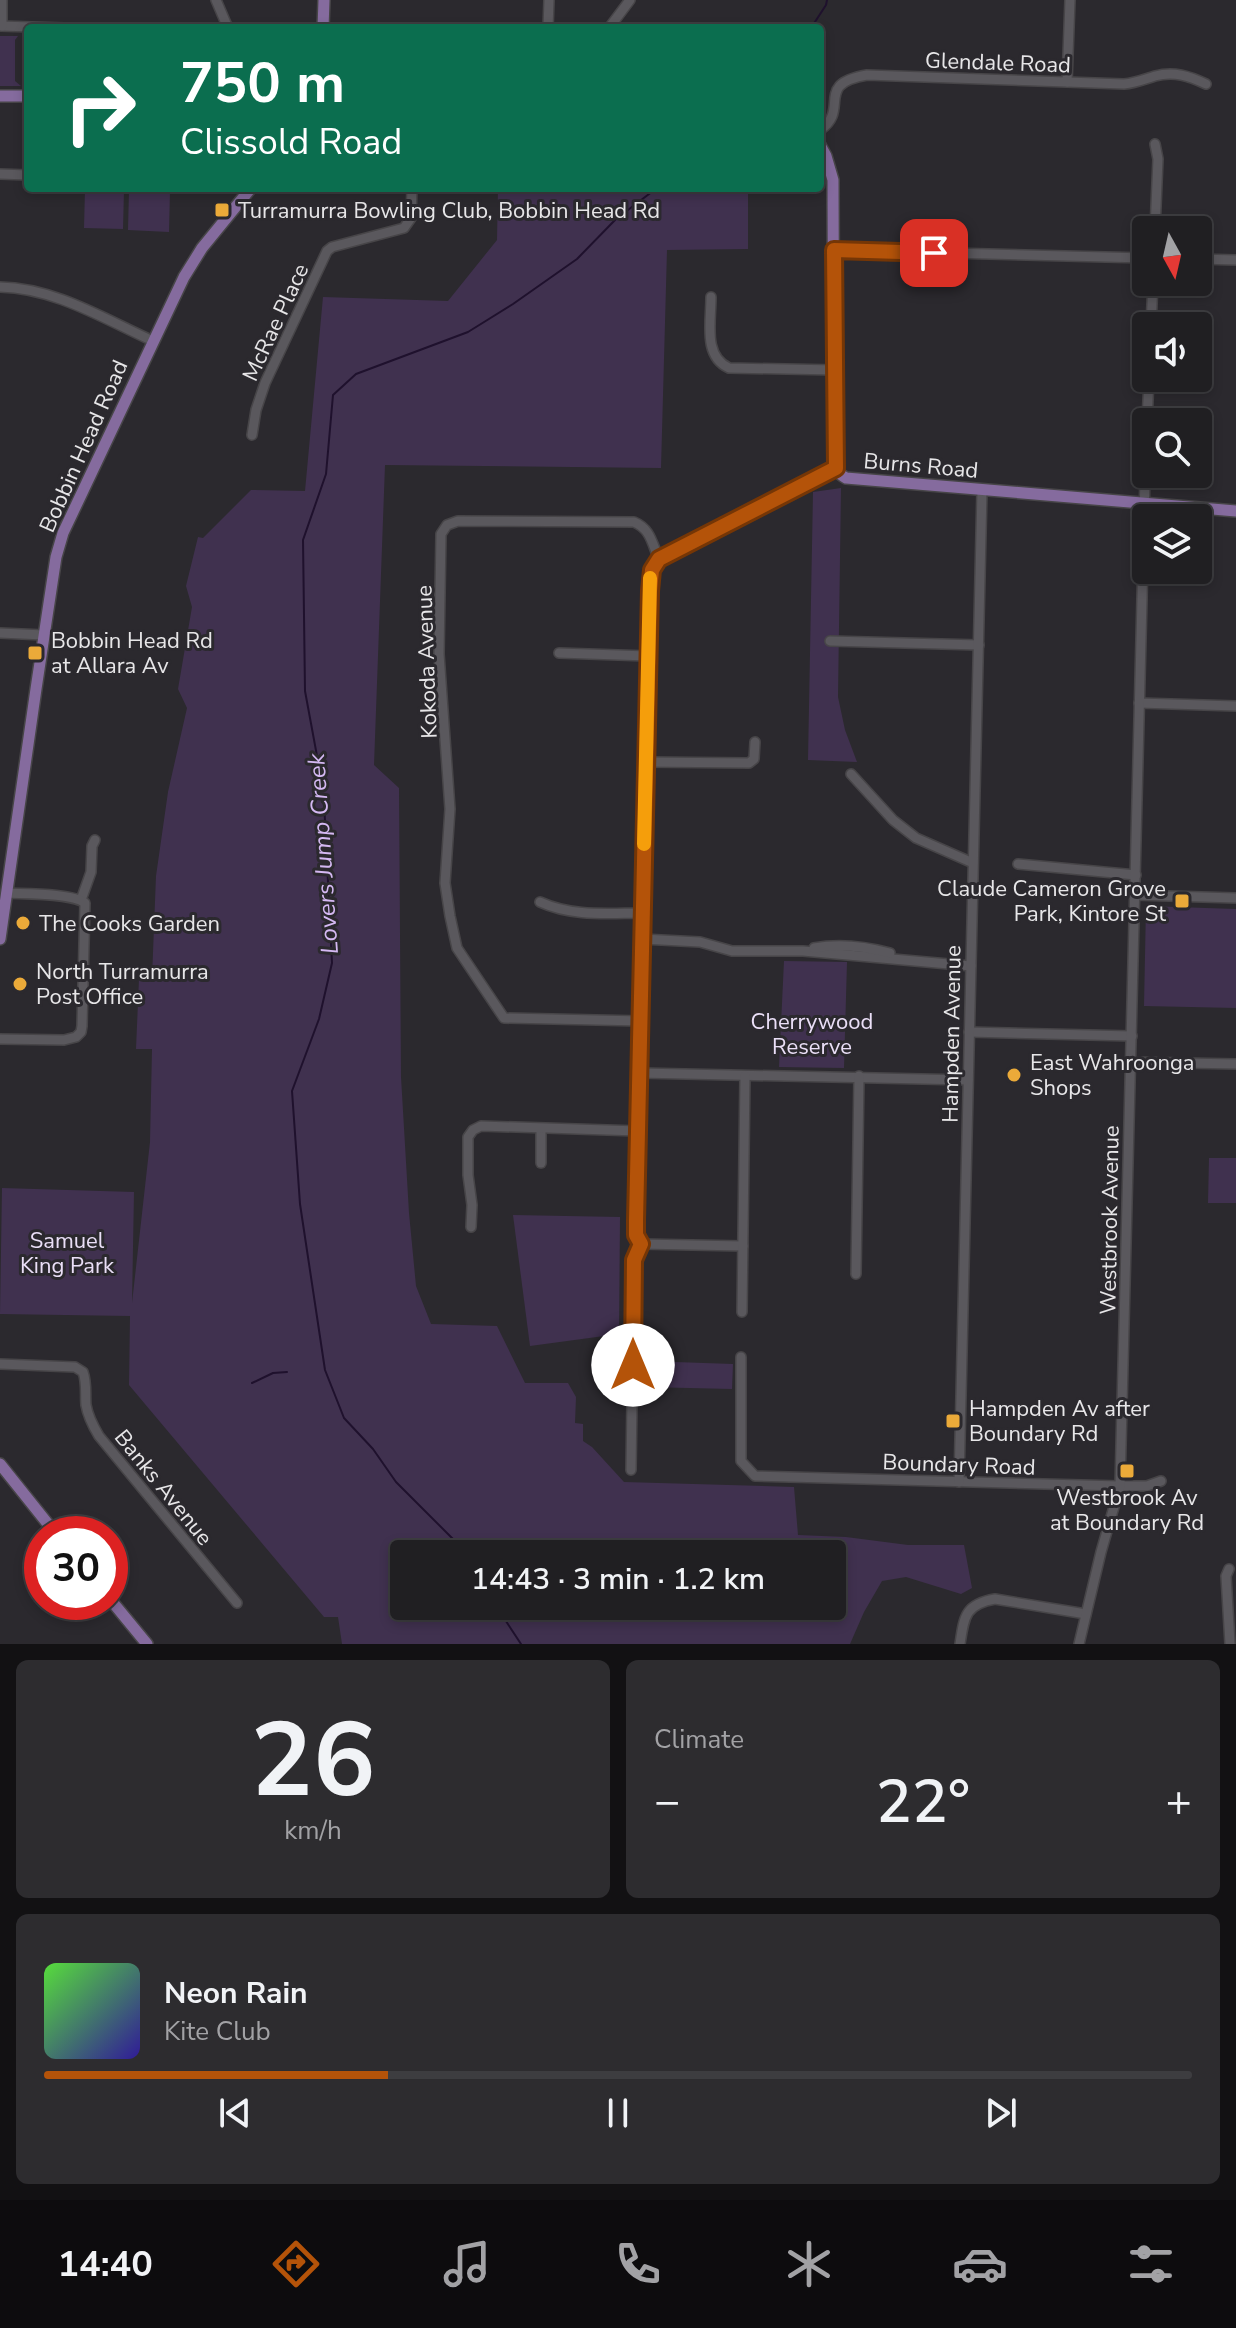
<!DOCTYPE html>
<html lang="en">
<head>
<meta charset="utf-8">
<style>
  :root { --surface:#201f22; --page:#2d2c2f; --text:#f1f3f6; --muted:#a2a2a5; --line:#3d3d40; --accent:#b45309 }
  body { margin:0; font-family:"Nunito Sans",sans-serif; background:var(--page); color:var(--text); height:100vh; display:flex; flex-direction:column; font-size:30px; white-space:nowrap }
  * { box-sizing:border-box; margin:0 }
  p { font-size:26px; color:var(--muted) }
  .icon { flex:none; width:44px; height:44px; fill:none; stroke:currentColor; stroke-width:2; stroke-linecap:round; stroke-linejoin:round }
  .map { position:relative; height:1644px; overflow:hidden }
  .details { display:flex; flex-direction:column; gap:16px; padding:16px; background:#121113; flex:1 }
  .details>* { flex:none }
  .banner { position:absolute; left:24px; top:24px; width:800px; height:168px; border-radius:8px; box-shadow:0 4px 12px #0003,0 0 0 2px var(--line); background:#0b6e4f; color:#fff; overflow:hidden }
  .needle { width:52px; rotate:172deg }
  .tools { position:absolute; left:1132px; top:216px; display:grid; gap:16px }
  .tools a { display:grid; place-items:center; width:80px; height:80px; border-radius:8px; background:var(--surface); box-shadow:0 4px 12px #0003,0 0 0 2px var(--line); font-size:40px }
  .speed { position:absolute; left:24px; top:1516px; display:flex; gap:16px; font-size:40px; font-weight:700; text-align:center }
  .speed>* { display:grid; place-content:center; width:104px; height:104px; border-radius:50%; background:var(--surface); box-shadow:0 4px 12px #0003,0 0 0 2px var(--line); line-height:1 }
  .speed .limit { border:12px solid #d22; background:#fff; color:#111 }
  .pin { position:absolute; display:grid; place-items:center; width:68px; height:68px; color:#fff; margin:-34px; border-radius:16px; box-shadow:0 4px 12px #0006 }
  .me { position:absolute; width:88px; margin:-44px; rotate:0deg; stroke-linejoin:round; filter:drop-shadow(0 0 6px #0008) }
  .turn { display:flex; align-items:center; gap:28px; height:168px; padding:0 24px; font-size:36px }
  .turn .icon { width:104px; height:104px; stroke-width:2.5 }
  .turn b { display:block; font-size:56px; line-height:68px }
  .big { font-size:60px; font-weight:600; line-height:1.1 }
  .details .card { flex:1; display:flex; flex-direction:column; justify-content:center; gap:12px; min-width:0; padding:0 28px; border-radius:12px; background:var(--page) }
  .details .dial { align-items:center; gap:0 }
  .dial b { font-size:104px; line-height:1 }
  .song { display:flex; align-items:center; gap:24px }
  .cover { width:96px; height:96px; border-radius:12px; background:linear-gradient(135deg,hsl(110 70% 55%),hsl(250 70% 35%)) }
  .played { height:8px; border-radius:4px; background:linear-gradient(90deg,var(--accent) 30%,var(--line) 30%) }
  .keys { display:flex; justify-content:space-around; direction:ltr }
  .heat { display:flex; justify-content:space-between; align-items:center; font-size:44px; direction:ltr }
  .details .tiles { flex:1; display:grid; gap:16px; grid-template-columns:1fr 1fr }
  .card:last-child { grid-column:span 2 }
  .trip { position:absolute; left:390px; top:1540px; width:456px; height:80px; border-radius:8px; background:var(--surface); box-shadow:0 4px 12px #0003,0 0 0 2px var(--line); font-weight:600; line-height:80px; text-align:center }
  .menu { display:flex; height:128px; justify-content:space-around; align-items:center; background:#0d0c0e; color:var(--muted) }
  .menu .icon { width:56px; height:56px }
  .menu .on { color:var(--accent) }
  .menu b { font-size:36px; color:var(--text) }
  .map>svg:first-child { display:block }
  .green { fill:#40314f; fill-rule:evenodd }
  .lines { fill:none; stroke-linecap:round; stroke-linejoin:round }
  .stream { stroke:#1f112d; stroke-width:2 }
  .minor-casing { stroke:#474548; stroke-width:12 }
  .major-casing { stroke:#474548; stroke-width:14 }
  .minor { stroke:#5a585d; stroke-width:9 }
  .major { stroke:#856b9e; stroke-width:11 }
  .route-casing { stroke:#753606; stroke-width:20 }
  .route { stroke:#b45309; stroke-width:14 }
  .slow { stroke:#f59e0b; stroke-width:14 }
  .poi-dot { fill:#ebaa39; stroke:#2b292e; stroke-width:3 }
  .labels { text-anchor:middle; stroke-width:6; stroke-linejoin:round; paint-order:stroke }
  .street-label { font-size:22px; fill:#e7e6e8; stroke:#2b292e }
  .poi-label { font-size:22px; fill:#e7e6e8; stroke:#2b292e; text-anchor:start }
  .park-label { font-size:22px; fill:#eadff7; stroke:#2b292e }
  .water-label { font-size:24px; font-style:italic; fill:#d4b8f2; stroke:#2b292e }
</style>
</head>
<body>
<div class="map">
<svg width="1236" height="1644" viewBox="0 0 1236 1644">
  <rect width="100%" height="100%" fill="#2b292e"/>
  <g class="green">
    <polygon points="0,36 18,36 15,40 15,81 21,86 0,86"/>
    <path d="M498,188H748V249L667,250L661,468L385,465L374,765L399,788L401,1077L409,1213L416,1286L431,1324L497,1326L525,1383H568L576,1397L575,1423L583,1424V1441L592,1447L624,1482L794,1487L798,1535L846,1537L908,1545H964L972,1588L961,1594L906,1577L882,1581L864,1612L850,1644H342L338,1617H324L129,1385L130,1316L0,1314L2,1188L134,1192L132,1303L150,1142L152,1049H136L139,979L152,978L156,876L168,792L187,708L178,689L192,607L186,586L198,537L203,538L251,490L305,491L323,297L448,301L497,240ZM404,1554H832V1606H404Z"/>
    <polygon points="85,189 124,190 123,229 84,228"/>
    <polygon points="129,190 170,191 169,232 128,230"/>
    <polygon points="841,488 838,697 845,730 857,762 808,760 813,492"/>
    <polygon points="1146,906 1236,909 1236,1008 1144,1006"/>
    <polygon points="784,961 847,962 844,1068 779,1067"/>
    <polygon points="1209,1158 1236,1158 1236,1203 1208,1203"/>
    <polygon points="513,1215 620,1217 619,1334 530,1346"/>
    <polygon points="646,1361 733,1364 732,1389 646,1387"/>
  </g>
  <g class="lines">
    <g class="stream">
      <polyline points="811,28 826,5 827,0"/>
      <polyline points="322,783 305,691 303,540 326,474 333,395 356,374 468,332 513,304 577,259 616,219 657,188"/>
      <polyline points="324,801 332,963 319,1019 292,1091 300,1204 325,1370 344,1418 373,1449 396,1482 454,1540 463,1554"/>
      <polyline points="252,1383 273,1373 287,1372"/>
      <polyline points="496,1606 521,1644"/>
    </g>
    <g class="minor-casing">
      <g id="minor">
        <polyline points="216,0 228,28"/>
        <polyline points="0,26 65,28"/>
        <polyline points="2,26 2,0"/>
        <polyline points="548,28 549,0"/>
        <polyline points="609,28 630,0"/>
        <polyline points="1067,82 1070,0"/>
        <path d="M820,130C851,109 813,84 867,75L1124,84C1135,83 1145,79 1155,76C1174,71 1189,76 1206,84"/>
        <polyline points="1155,144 1158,159 1155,230"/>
        <polyline points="0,174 28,175"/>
        <polyline points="834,250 1146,258"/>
        <polyline points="1198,259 1236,260"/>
        <path d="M0,287C55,288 104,319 153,341"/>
        <path d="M711,297C711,323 703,356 729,368L835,370"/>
        <polyline points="1151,326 1153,282"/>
        <polyline points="1147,422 1149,378"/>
        <polyline points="252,435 256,410 265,383 327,251 332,247 404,228 411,218 412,188"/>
        <polyline points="0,633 44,635"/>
        <polyline points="830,641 979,645"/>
        <polyline points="559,653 648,656"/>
        <polyline points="1139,703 1236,706"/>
        <polyline points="646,762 749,763 754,759 755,742"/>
        <polyline points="851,774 893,820 916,838 973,863"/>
        <polyline points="1018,864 1136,875"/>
        <polyline points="1135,895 1236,898"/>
        <polyline points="81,900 91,872 92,846 95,840"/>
        <path d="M540,902C573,917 608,913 643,913"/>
        <polyline points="642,939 700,942 732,951 803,951 971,966"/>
        <path d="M814,948C840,943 864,946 890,953"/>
        <path d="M641,1021L504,1018L457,948L450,916L445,883L450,809L439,654L441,534L447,525L458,521L634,522C651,529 652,544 659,559"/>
        <polyline points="969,1032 1132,1036"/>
        <path d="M0,1039L64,1040L76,1037L81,1032L82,1026L85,903C72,893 25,894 6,893"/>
        <polyline points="1131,1062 1236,1064"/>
        <polyline points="640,1073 968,1080"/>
        <polyline points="541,1129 541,1163"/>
        <polyline points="471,1227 472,1205 468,1175 468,1137 473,1130 481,1126 638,1131"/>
        <polyline points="641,1244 743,1246"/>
        <polyline points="856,1274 859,1076"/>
        <polyline points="742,1312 745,1076"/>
        <polyline points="741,1357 741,1461 755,1476 1120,1486 1147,1486 1161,1481"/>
        <path d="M0,1364L75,1367L83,1372C87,1383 85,1394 86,1405C88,1417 93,1426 99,1436L237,1603"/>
        <polyline points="631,1470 634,1260 641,1244 636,1235 636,1221 650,578 652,570 659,559 836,468"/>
        <polyline points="959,1482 982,490"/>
        <polyline points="1229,1569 1226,1576 1230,1644"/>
        <path d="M960,1644C964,1617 965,1604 995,1599L1086,1614"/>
        <polyline points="1079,1644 1101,1552 1120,1486 1146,437"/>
      </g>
    </g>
    <g class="major-casing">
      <g id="major">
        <polyline points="323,28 324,0"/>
        <polyline points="0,96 28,96"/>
        <path d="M820,145L826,156L833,180L834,459C836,468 838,474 846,478L1236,511"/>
        <polyline points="0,939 36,689 56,557 63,533 184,277 202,248 251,188"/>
        <polyline points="0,1464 56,1534"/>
        <polyline points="110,1599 147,1644"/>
      </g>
    </g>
    <use href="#minor" class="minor"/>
    <use href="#major" class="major"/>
  </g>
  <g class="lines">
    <g class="route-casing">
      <polyline id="route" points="633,1365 634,1260 641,1244 636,1235 636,1221 650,591 652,570 659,559 836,468 834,250 934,253"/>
    </g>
    <use href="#route" class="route"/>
    <polyline class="slow" points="644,844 650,578"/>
  </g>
  <g class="poi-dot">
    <rect x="214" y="202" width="16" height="16" rx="4"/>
    <rect x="27" y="645" width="16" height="16" rx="4"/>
    <rect x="1174" y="893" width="16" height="16" rx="4"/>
    <circle cx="23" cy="923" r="8"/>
    <circle cx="20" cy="984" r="8"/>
    <circle cx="1014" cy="1075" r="8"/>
    <rect x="945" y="1413" width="16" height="16" rx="4"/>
    <rect x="1119" y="1463" width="16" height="16" rx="4"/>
  </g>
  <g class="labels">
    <g class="street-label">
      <text transform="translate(998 62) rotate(2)" y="8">Glendale Road</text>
      <text transform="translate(275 322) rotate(-65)" y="8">McRae Place</text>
      <text transform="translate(83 446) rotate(-66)" y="8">Bobbin Head Road</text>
      <text transform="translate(921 465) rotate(5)" y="8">Burns Road</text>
      <text transform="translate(426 662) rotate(-92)" y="8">Kokoda Avenue</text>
      <text transform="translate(951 1034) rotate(-89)" y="8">Hampden Avenue</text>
      <text transform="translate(1109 1220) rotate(-89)" y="8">Westbrook Avenue</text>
      <text transform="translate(959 1464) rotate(2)" y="8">Boundary Road</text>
      <text transform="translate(164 1487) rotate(51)" y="8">Banks Avenue</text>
    </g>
    <g class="poi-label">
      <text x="238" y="218">Turramurra Bowling Club, Bobbin Head Rd</text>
      <text x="51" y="648">Bobbin Head Rd<tspan x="51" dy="25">at Allara Av</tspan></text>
      <text x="1166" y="896" text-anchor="end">Claude Cameron Grove<tspan x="1166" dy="25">Park, Kintore St</tspan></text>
      <text x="39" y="931">The Cooks Garden</text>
      <text x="36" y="979">North Turramurra<tspan x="36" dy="25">Post Office</tspan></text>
      <text x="1030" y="1070">East Wahroonga<tspan x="1030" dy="25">Shops</tspan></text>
      <text x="969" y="1416">Hampden Av after<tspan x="969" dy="25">Boundary Rd</tspan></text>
      <text x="1127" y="1505" text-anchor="middle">Westbrook Av<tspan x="1127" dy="25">at Boundary Rd</tspan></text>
    </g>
    <g class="park-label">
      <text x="812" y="1029">Cherrywood<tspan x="812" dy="25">Reserve</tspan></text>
      <text x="67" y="1248">Samuel<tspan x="67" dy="25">King Park</tspan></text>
    </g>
    <g class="water-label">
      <text transform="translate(323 854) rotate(-94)" y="8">Lovers Jump Creek</text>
    </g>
  </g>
</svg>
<div class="tools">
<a><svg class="needle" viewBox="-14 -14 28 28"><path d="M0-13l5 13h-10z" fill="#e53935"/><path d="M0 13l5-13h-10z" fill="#a2a2a5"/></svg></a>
<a><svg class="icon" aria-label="sound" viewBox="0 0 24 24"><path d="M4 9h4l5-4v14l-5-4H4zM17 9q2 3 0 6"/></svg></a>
<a><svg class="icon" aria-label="search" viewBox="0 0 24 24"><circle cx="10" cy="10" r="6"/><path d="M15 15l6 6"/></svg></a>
<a><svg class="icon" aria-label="layers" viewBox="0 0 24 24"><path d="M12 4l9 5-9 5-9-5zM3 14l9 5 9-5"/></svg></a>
</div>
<div class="speed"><div class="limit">30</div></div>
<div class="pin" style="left:934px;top:253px;background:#d93025"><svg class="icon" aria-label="arrive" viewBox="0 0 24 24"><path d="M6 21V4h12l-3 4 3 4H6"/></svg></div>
<svg class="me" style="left:633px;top:1365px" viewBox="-20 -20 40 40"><circle r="19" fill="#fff"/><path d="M0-13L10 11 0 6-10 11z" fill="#b45309"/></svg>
<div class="trip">14:43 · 3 min · 1.2 km</div>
<div class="banner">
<div class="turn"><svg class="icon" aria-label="right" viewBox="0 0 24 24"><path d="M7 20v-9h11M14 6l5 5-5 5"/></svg><div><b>750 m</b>Clissold Road</div></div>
</div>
</div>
<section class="details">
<div class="tiles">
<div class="card dial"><b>26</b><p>km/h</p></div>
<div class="card"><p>Climate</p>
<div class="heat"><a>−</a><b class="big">22°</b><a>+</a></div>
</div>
<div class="card">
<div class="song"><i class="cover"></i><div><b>Neon Rain</b><p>Kite Club</p></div></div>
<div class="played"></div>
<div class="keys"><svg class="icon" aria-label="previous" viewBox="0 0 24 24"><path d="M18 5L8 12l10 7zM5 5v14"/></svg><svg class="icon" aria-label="pause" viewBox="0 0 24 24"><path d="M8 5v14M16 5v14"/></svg><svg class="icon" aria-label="next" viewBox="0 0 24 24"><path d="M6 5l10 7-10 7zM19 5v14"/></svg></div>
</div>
</div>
</section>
<nav class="menu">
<b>14:40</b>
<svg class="icon on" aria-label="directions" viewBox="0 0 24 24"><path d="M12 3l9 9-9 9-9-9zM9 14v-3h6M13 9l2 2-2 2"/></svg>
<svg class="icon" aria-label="music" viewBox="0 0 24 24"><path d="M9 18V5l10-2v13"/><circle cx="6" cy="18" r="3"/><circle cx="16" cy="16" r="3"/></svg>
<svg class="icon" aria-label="phone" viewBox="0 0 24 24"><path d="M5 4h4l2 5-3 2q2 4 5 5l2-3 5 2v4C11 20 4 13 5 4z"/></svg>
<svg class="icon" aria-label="climate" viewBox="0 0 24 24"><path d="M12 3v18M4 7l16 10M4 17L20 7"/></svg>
<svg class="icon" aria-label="car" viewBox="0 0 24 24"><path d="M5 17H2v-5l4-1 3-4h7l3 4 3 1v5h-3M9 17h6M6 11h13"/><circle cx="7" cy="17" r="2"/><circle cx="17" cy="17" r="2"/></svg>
<svg class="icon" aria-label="filters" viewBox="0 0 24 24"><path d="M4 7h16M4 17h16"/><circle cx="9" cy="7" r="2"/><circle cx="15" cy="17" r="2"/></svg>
</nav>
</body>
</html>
